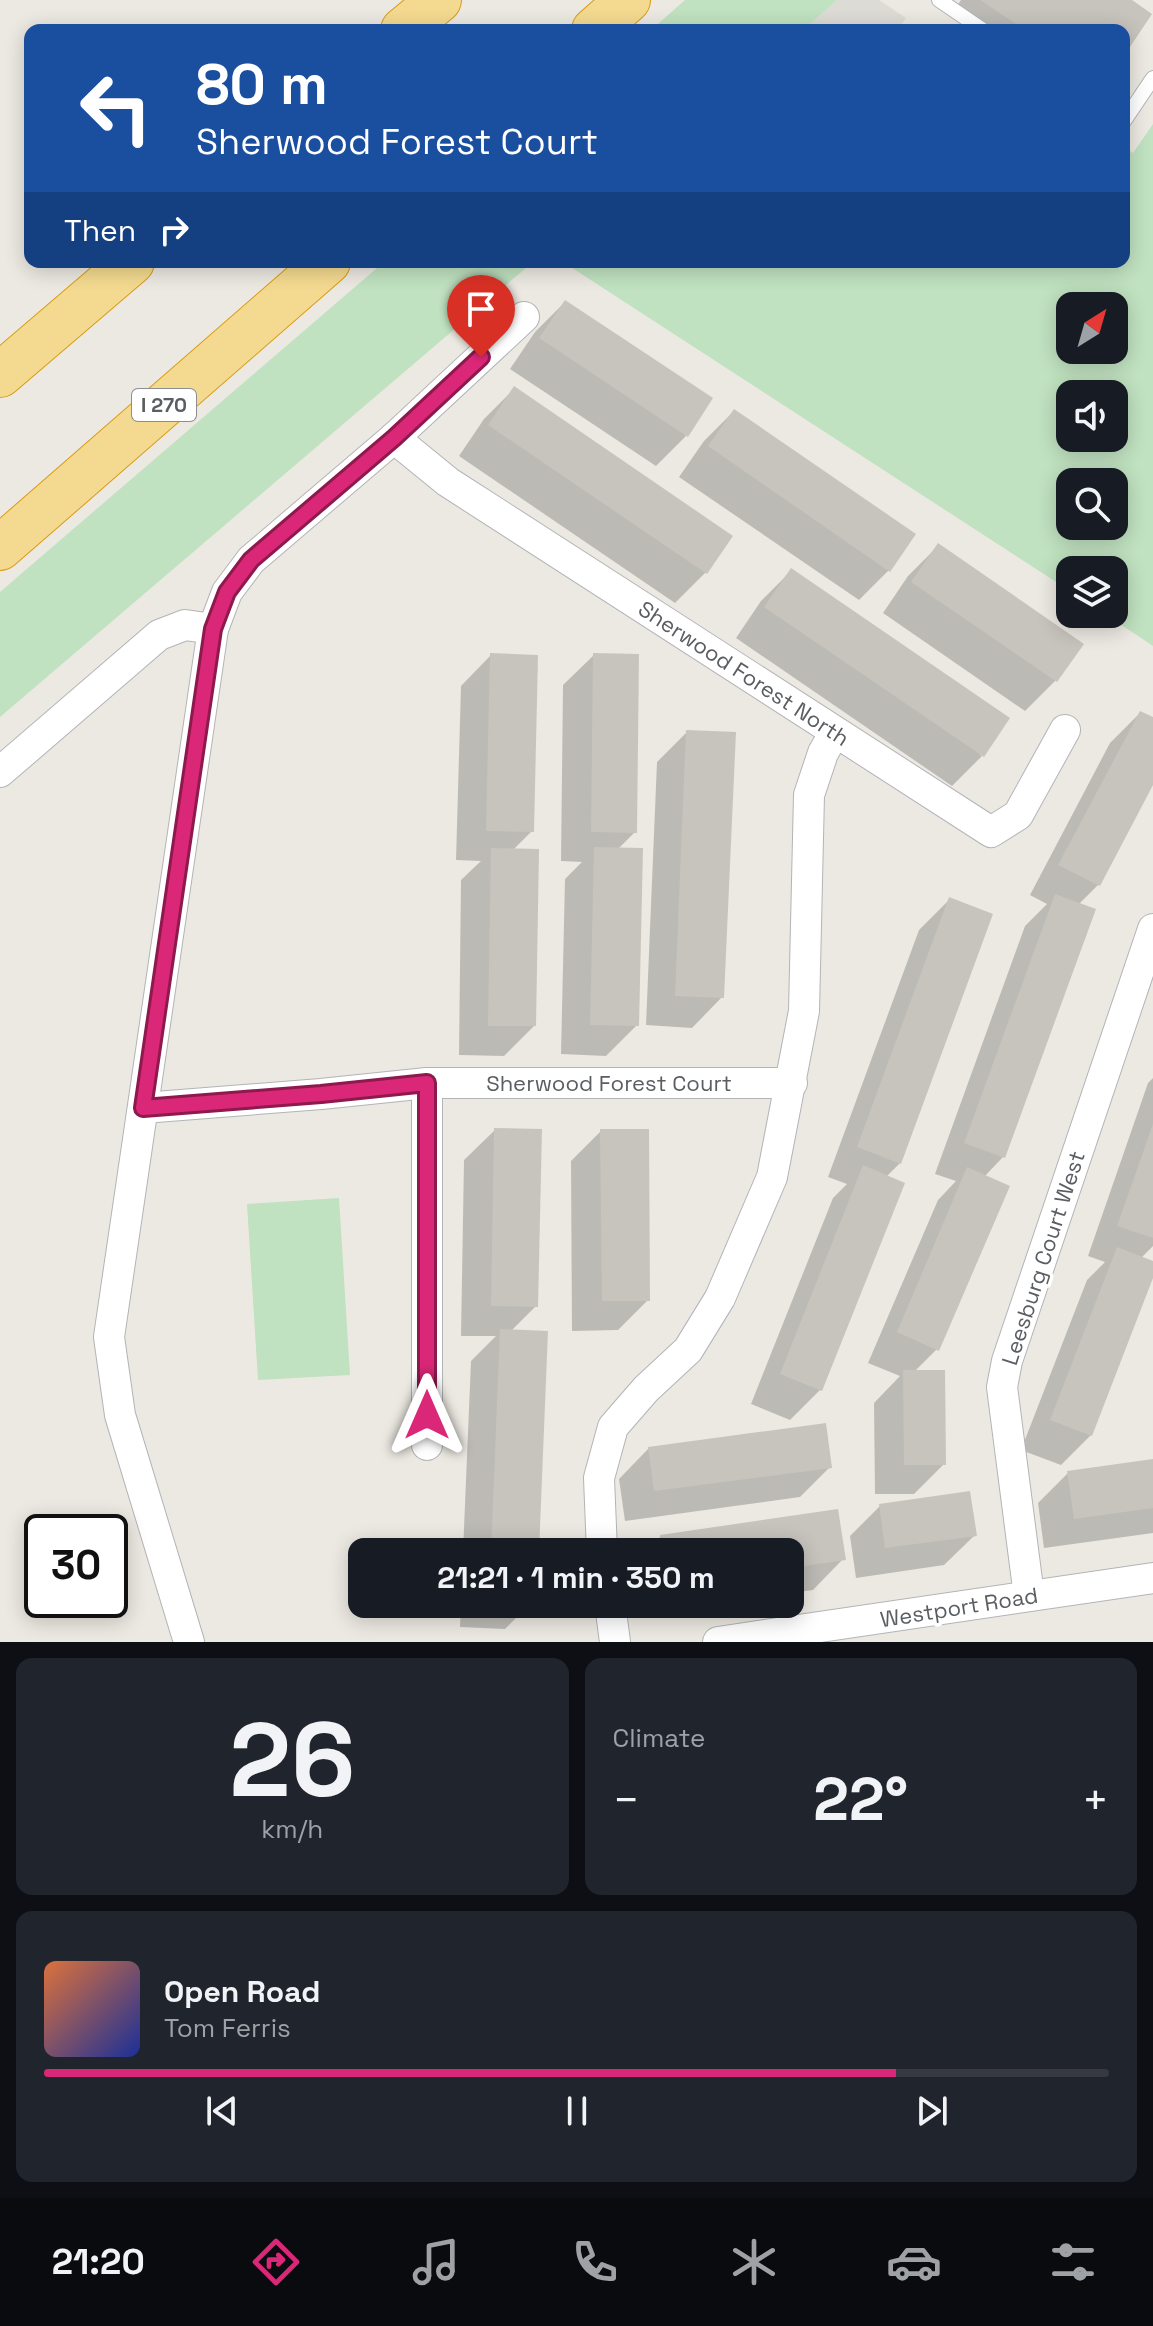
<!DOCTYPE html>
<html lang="en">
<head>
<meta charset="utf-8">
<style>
  :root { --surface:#171b24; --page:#20242c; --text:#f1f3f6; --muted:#9ea1a6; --line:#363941; --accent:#db2777 }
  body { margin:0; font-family:"Space Grotesk",sans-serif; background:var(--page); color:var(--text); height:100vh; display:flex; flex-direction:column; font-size:30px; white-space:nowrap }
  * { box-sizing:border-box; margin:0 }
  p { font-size:26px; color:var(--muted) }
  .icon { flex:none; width:44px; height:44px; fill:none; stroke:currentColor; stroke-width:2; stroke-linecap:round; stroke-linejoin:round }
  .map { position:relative; height:1642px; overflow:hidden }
  .details { display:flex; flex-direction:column; gap:16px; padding:16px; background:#0d0f14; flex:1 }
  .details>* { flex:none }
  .banner { position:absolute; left:24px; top:24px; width:1106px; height:244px; border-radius:16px; box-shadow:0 4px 20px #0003; background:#1a4fa0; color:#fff; overflow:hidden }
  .needle { width:52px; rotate:37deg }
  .fabs { position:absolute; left:1056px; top:292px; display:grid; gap:16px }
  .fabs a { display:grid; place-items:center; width:72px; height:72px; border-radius:16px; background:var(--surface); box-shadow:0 4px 20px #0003; font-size:40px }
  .speed { position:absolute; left:24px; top:1514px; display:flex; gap:16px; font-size:40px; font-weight:700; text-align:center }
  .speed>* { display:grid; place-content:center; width:104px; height:104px; border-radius:50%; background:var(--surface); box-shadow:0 4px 20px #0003; line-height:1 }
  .speed .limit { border:4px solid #111; border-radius:12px; background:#fff; color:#111 }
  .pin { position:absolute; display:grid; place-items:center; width:68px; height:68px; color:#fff; margin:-82px -34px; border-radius:50% 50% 50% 0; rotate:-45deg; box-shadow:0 0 8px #0007 }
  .pin .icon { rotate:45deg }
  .me { position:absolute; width:88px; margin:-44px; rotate:0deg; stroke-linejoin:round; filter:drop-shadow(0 0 6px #0008) }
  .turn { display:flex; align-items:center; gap:28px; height:168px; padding:0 40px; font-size:36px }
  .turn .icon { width:104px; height:104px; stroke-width:2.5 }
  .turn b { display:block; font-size:56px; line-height:68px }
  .then { display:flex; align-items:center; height:76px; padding:0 40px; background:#0003; gap:16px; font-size:30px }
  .big { font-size:60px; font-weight:600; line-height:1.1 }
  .details .tile { flex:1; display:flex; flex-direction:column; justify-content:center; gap:12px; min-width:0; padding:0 28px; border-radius:16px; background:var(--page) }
  .details .dial { align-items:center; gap:0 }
  .dial b { font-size:104px; line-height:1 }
  .song { display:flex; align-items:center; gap:24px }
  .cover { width:96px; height:96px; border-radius:12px; background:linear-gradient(135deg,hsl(20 70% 55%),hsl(230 70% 35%)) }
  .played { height:8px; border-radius:4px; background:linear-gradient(90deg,var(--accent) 80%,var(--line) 80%) }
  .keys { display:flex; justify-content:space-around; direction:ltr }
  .heat { display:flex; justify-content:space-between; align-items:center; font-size:44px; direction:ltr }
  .details .tiles { flex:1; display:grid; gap:16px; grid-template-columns:1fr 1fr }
  .tile:last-child { grid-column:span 2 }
  .trip { position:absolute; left:348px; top:1538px; width:456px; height:80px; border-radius:16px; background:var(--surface); box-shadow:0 4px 20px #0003; font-weight:600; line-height:80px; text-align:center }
  .menu { display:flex; height:128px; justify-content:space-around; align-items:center; background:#090b0e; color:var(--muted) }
  .menu .icon { width:56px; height:56px }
  .menu .current { color:var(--accent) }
  .menu b { font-size:36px; color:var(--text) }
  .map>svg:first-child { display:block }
  .industrial { fill:#dddbd6 }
  .green { fill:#c0e2c0; fill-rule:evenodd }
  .shadow { fill:#0003 }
  .building { fill:#c7c4be }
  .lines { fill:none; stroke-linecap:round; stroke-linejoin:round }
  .lane-casing { stroke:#b2b4b8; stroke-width:16 }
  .street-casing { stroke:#b2b4b8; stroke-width:32 }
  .highway-casing { stroke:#db9a12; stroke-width:46 }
  .lane { stroke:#fff; stroke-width:14 }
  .street { stroke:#fff; stroke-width:30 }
  .highway { stroke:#f4da90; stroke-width:44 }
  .route-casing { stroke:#8e194d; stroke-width:20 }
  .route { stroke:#db2777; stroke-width:14 }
  .labels { text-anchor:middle; stroke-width:7; stroke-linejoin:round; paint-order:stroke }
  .shield { fill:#fff; stroke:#8c8e90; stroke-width:2 }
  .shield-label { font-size:20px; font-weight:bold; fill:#5a5d61 }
  .street-label { font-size:22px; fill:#5a5d61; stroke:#fff }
</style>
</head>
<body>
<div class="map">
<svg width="1153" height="1642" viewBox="0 0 1153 1642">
  <rect width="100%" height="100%" fill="#ece9e2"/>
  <polygon class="industrial" points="837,0 879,0 906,18 898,30 813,30 807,26"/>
  <g class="green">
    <polygon points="685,0 837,0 803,30 651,30"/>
    <path d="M1153,124V646L1105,614H1114V570H1070V591L563,262H1124V147L1133,153ZM1114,306V350H1070V306ZM1114,394V438H1070V394ZM1114,482V526H1070V482Z"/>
    <polygon points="384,262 533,262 0,717 0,592"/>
    <polygon points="339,1198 350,1375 258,1380 247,1204"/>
  </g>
  <g class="shadow">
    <polygon points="961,0 1128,0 1124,53 1124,30 972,30 951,15"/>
    <polygon points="565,302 686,436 656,466 510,369 535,332"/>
    <polygon points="514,389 730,536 705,573 675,603 459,456 484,419"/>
    <polygon points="734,411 889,570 859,600 679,477 704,441"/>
    <polygon points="938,546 1081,644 1055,681 1025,711 883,613 908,576"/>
    <polygon points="791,571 982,756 952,786 736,638 761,601"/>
    <polygon points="491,655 532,831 513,850 534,1026 504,1056 459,1055 461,880 481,861 456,860 461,686"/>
    <polygon points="594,655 635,832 618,849 637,1025 606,1056 561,1054 565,879 582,862 561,861 563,685"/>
    <polygon points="1140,713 1153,720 1153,781 1098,885 1078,905 1094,910 1003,1157 984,1177 937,1349 914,1372 944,1464 914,1494 875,1494 874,1403 900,1376 868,1363 938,1200 956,1181 935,1174 1025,926 1047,904 1030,895 1110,743"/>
    <polygon points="687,732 722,997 692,1028 646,1025 657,762"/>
    <polygon points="949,900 900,1163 886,1177 820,1390 790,1420 751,1404 833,1198 847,1184 828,1177 919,930"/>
    <polygon points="1153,1078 1153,1246 1140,1259 1153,1264 1153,1273 1091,1435 1061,1465 1021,1450 1087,1280 1105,1262 1088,1256 1148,1083"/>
    <polygon points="495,1130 536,1306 511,1331 537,1552 463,1552 471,1361 496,1336 461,1336 464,1160"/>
    <polygon points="601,1131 648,1300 618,1330 572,1331 571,1161"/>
    <polygon points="649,1448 830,1467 800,1497 625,1521 619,1479"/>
    <polygon points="1153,1461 1153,1533 1044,1548 1038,1503 1068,1473"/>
    <polygon points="880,1506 975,1535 944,1565 856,1578 850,1536"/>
    <polygon points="836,1512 843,1559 813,1590 790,1593 790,1552 646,1552 661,1536"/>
    <polygon points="461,1604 530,1604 505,1629 460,1627"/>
    <polygon points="637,1604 712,1604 638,1614"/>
  </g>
  <g class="building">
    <polygon points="980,0 1132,0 1152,14 1124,56 1124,30 1025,30"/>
    <polygon points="565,300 713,398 688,437 539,338"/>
    <polygon points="514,386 733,536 707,574 488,425"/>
    <polygon points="734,409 916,534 890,572 708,446"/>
    <polygon points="938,543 1084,644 1057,682 911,582"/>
    <polygon points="791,568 1010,718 984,757 764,607"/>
    <polygon points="490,653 538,655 534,832 486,831"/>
    <polygon points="593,653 639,654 637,833 591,832"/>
    <polygon points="1140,711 1153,717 1153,785 1100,886 1058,865"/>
    <polygon points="686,730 736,732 724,998 675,996"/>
    <polygon points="594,847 643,848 639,1026 590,1025"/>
    <polygon points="491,848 539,849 536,1026 488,1026"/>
    <polygon points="1055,894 1096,909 1005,1158 964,1143"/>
    <polygon points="949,897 993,914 901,1164 857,1147"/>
    <polygon points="1153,1124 1153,1238 1117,1226"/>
    <polygon points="494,1128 542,1129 538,1307 491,1306"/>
    <polygon points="600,1129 649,1129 650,1301 602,1301"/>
    <polygon points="863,1165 905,1183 822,1391 780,1374"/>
    <polygon points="967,1167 1010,1186 939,1351 897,1332"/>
    <polygon points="1117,1247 1153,1261 1153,1278 1092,1436 1050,1420"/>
    <polygon points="500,1329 548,1331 539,1552 491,1552"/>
    <polygon points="903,1370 945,1370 946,1465 904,1465"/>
    <polygon points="826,1423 832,1468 654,1491 648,1447"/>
    <polygon points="1153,1459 1153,1508 1074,1519 1067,1471"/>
    <polygon points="970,1491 977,1536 885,1548 879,1504"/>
    <polygon points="838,1509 846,1560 790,1568 790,1552 663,1552 660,1535"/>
  </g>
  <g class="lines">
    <g class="lane-casing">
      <g id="lane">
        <polyline points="939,0 983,30"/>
        <polyline points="1124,121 1153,78"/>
      </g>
    </g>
    <g class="street-casing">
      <g id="street">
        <polyline points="394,438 448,482 991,832 1018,815 1065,730"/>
        <polyline points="0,772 159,635 185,625 213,629"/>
        <polyline points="427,1083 427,1445"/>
        <polyline points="143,1108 321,1094 427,1083 792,1083"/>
        <polyline points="602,1552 599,1478 613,1427 646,1389 688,1350 720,1298 772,1177 804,1011 809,795 823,753 835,732"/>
        <polyline points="1029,1596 1002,1387 1007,1361 1153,929"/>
        <polyline points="610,1604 615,1642"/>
        <polyline points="189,1642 120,1415 109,1337 213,629 227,592 251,560 394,438 524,317"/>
        <polyline points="718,1642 1153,1578"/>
      </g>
    </g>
    <g class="highway-casing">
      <g id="highway">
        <polyline points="403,30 439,0"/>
        <polyline points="594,30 628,0"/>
        <polyline points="0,375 132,262"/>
        <polyline points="0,548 328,262"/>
      </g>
    </g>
    <use href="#lane" class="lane"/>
    <use href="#street" class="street"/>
    <use href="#highway" class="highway"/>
  </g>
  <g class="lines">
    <g class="route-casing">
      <polyline id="route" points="427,1415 427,1083 321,1094 143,1108 213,629 227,592 251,560 394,438 481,357"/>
    </g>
    <use href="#route" class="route"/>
  </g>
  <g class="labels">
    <rect class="shield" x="132" y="389" width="64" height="32" rx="6"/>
    <g class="shield-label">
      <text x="164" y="412">I 270</text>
    </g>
    <g class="street-label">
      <text transform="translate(744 673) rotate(33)" y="8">Sherwood Forest North</text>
      <text x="609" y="1091">Sherwood Forest Court</text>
      <text transform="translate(1043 1258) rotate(-72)" y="8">Leesburg Court West</text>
      <text transform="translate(959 1607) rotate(-9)" y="8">Westport Road</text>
    </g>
  </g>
</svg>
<div class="fabs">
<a><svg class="needle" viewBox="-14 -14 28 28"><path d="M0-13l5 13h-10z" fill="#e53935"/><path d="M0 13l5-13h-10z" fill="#9ea1a6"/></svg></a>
<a><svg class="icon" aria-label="sound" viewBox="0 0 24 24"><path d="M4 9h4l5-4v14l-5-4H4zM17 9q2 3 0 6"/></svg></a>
<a><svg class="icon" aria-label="search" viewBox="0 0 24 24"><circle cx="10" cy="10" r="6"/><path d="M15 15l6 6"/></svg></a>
<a><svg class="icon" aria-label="layers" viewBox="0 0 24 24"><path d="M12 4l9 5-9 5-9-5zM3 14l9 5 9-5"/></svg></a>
</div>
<div class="speed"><div class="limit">30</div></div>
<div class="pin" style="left:481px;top:357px;background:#d93025"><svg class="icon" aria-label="arrive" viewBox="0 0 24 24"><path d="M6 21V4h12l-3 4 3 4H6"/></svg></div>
<svg class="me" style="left:427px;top:1415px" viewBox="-20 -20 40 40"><path d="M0-17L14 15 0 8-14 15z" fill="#db2777" stroke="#fff" stroke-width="4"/></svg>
<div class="trip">21:21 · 1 min · 350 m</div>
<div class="banner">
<div class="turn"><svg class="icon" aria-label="left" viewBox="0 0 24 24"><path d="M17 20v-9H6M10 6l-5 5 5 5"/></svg><div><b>80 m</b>Sherwood Forest Court</div></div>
<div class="then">Then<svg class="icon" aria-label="right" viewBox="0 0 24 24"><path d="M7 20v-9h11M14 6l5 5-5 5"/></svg></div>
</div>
</div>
<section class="details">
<div class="tiles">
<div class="tile dial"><b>26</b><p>km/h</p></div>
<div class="tile"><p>Climate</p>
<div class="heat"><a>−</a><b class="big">22°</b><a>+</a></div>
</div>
<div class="tile">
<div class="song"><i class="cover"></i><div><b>Open Road</b><p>Tom Ferris</p></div></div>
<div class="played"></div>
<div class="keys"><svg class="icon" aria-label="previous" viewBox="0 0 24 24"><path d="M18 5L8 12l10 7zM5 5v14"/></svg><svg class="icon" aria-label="pause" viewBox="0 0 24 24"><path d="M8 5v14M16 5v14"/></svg><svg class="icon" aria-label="next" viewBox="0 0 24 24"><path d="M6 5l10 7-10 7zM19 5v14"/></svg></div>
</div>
</div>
</section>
<nav class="menu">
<b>21:20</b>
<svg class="icon current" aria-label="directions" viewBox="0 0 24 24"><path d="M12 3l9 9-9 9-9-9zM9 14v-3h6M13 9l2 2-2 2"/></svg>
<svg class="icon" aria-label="music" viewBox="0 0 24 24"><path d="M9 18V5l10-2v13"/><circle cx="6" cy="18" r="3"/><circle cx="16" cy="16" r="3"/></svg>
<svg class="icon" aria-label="phone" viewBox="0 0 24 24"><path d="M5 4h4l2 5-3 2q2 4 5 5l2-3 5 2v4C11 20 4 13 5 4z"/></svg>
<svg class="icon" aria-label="climate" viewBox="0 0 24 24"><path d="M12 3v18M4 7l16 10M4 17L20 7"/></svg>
<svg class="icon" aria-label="car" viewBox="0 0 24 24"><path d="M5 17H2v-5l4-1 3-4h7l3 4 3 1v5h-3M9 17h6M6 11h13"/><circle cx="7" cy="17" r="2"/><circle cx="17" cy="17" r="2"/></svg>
<svg class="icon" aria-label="filters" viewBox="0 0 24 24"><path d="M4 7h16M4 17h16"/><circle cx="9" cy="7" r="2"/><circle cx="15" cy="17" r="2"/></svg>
</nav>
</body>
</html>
